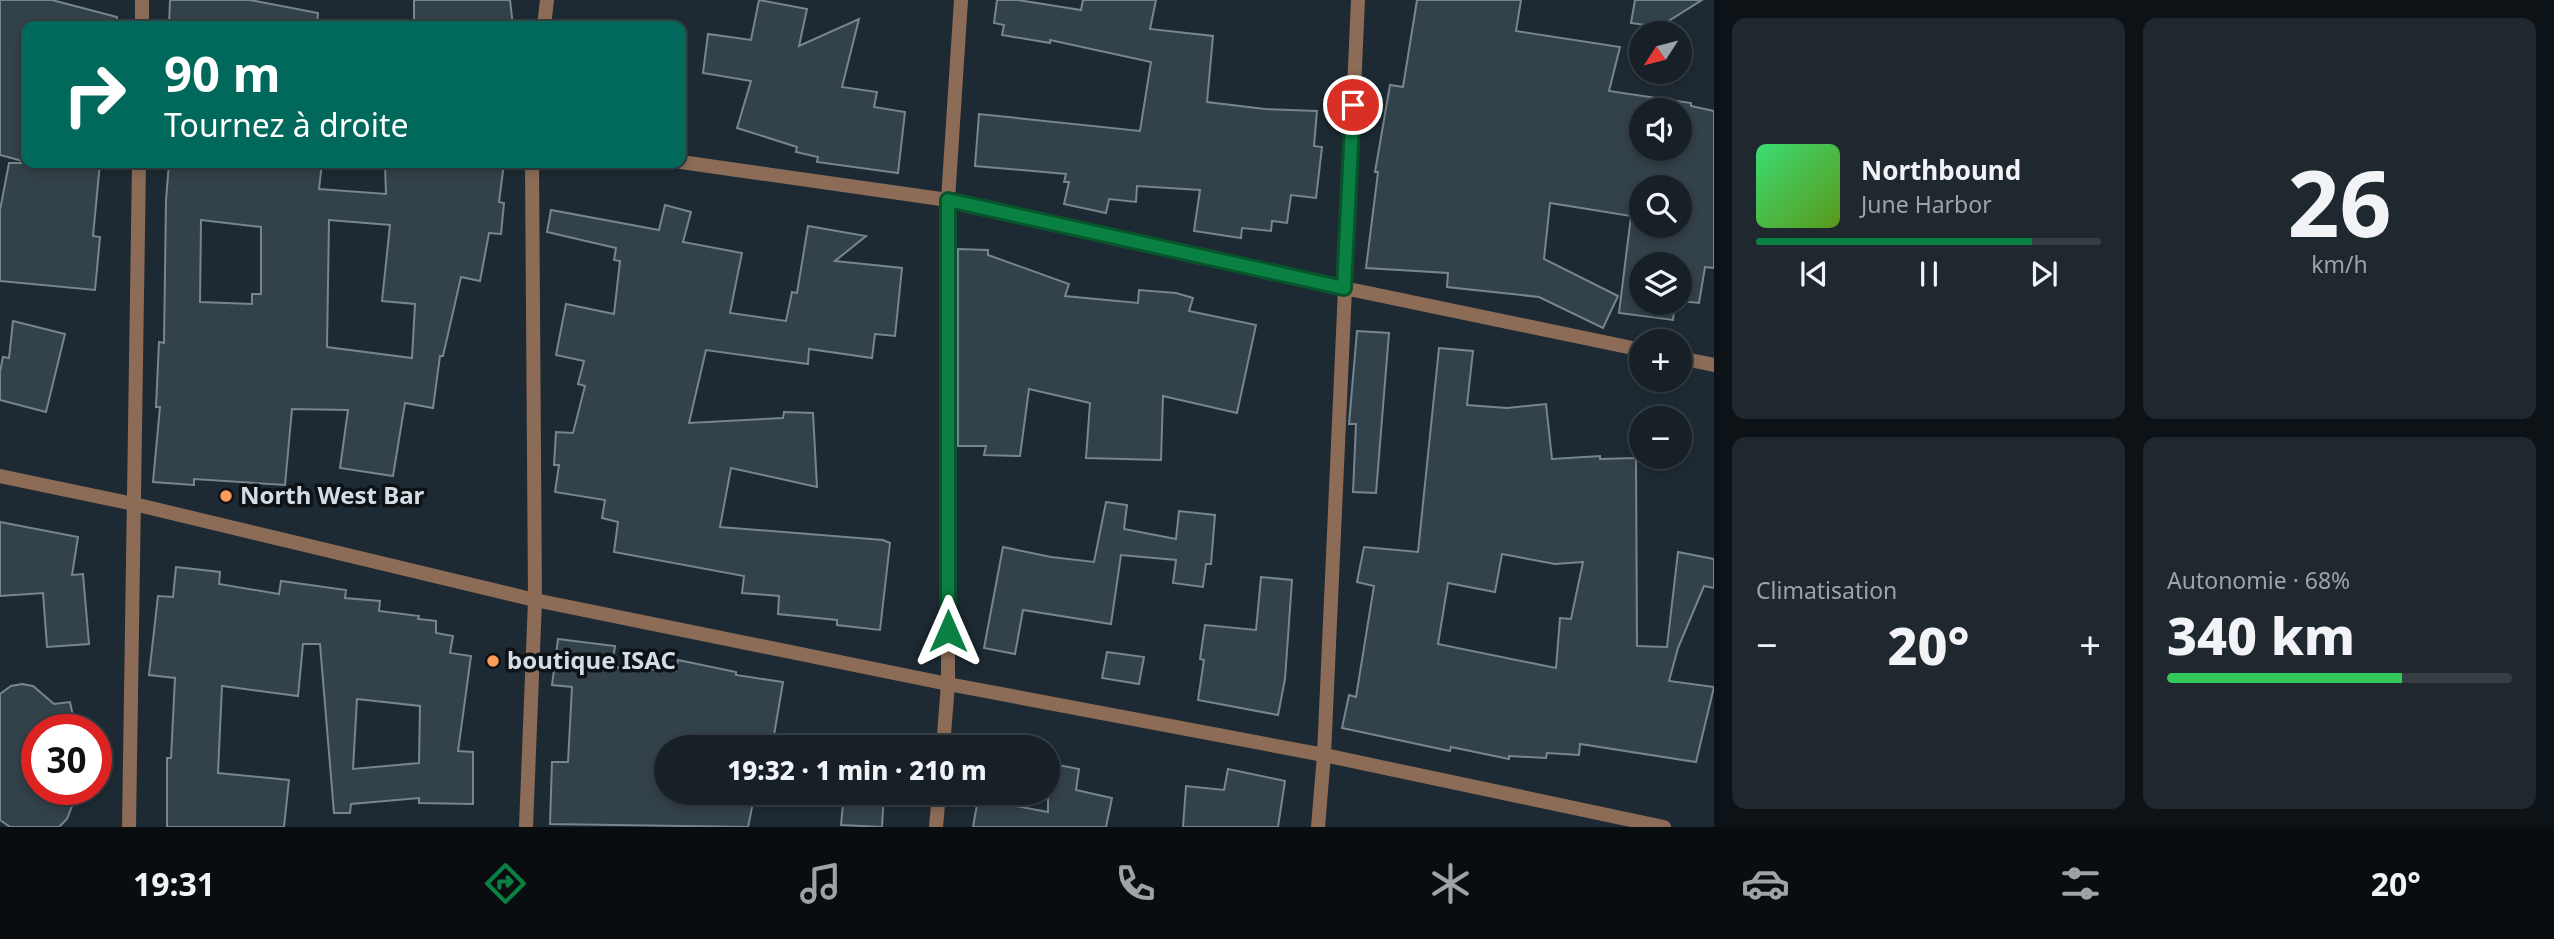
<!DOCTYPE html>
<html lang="fr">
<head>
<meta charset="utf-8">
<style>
  :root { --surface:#162026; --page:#1f282e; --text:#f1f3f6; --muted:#9ea3a7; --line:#353e43; --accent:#0b8043 }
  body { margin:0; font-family:"Noto Sans",sans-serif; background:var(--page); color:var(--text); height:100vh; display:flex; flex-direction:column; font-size:26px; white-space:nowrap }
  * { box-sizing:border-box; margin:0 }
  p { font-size:23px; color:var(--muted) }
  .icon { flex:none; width:38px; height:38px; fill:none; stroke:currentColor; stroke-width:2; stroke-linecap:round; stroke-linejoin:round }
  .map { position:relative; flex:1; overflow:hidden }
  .side { display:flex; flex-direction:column; gap:18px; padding:18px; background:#0c1215; width:840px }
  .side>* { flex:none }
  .top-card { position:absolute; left:21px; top:21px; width:665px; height:147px; border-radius:14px; box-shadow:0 4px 10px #0003,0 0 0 2px var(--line); background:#00695c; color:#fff; overflow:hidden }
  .needle { width:46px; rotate:234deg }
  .controls { position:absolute; left:1629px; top:21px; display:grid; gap:14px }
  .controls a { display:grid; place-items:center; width:63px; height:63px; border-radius:50%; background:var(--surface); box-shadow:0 4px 10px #0003,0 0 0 2px var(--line); font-size:35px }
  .speed { position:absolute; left:21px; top:714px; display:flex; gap:14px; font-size:35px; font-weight:700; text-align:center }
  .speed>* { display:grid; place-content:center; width:91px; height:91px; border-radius:50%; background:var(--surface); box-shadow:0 4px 10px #0003,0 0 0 2px var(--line); line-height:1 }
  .speed .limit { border:10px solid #d22; background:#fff; color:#111 }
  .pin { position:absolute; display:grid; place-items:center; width:60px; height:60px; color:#fff; margin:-30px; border:4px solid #fff; border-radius:50%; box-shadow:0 2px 7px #0007 }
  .me { position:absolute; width:77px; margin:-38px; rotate:0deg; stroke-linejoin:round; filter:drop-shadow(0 0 5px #0008) }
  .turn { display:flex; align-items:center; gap:24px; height:147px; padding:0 28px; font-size:32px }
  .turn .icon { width:91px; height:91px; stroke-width:2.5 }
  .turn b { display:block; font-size:49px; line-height:60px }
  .big { font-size:52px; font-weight:800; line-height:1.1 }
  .side .widget { flex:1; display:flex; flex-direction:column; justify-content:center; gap:10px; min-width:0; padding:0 24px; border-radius:14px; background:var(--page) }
  .side .dial { align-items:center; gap:0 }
  .dial b { font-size:91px; line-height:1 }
  .song { display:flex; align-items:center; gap:21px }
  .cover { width:84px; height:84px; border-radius:10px; background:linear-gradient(135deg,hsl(140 70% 55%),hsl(90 70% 35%)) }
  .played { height:7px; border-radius:4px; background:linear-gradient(90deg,var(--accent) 80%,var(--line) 80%) }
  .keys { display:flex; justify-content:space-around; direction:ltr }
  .heat { display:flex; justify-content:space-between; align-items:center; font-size:38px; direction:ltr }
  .charge { height:10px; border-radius:5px; background:linear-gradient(90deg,#34c759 68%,var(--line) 0) }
  .side .tiles { flex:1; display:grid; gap:18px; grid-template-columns:repeat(2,1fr) }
  .trip { position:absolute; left:654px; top:735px; width:406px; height:70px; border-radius:35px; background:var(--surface); box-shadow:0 4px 10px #0003,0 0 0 2px var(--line); font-weight:800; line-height:70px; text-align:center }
  .dock { display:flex; height:112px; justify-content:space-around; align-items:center; background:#090d0f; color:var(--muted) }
  .dock .icon { width:49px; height:49px }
  .dock .selected { color:var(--accent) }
  .dock b { font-size:32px; color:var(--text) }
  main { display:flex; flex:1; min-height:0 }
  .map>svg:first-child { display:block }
  .building { fill:#33414a; stroke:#76858f; stroke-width:2; fill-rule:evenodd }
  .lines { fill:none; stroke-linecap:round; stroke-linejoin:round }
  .street { stroke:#8c6c57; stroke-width:14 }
  .route-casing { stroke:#07532c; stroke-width:18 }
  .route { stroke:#0b8043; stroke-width:12 }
  .poi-dot { fill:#fd9c56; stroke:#0c1216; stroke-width:2.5 }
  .labels { text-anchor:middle; stroke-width:7; stroke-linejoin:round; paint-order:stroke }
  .poi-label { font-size:24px; font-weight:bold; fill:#d5dde3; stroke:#0c1216; text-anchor:start }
</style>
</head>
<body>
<main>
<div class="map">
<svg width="1714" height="827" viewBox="0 0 1714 827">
  <rect width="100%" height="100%" fill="#1e2a33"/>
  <g class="building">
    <polygon points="0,0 52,0 117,17 116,26 26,26 26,162 0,155"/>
    <polygon points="170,0 250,0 318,13 317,26 169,26"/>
    <polygon points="414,0 510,0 513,26 414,26"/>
    <polygon points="759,0 807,9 799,46 859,19 842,87 877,92 874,107 905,112 898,173 817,162 818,157 796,152 797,147 737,128 751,81 703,73 708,34 751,40"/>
    <polygon points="997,0 1018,0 1081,10 1083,0 1156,0 1150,29 1213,36 1207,102 1265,109 1317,111 1314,146 1322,147 1316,198 1291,195 1287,223 1272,221 1271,231 1242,228 1241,238 1194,231 1200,190 1137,186 1136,202 1109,199 1106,213 1064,204 1069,182 1064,182 1066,174 975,166 979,114 1140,131 1151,62 1050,40 1050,43 1002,35 1004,25 994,23"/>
    <path d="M1417,0H1521L1516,31L1620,47L1609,91L1691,103V106L1714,111V268L1705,267L1699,303L1680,301V264H1642V303H1675L1673,320L1619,313L1631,216L1550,203L1544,259L1618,296L1603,328L1539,297L1447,287L1448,273L1366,268L1378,172H1375L1390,85L1403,87ZM1642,110H1680V149H1642ZM1642,187H1680V226H1642Z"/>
    <polygon points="1635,0 1702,0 1659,27 1631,23"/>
    <polygon points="9,163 100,163 93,236 100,237 95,290 0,281 0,210"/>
    <path d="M169,163H322L319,189L386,194L385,166L435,165V163H504L499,202L504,203L501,234L489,233L480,281L461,277L443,356H440L433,408L405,403L393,476L340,468L348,410L292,409L285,485L194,479V485L153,482L160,407H156L159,342L164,343L166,200ZM201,220L261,227V294H252V304L200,302ZM329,220L390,225L382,301L415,304L412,358L327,347Z"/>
    <polygon points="665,205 691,212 683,242 742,253 730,313 786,321 792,292 797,293 808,226 866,236 835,261 902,268 895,336 875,334 872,358 809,349 808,364 706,350 689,423 783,418 784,412 813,413 817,487 731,468 720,527 883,540 890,543 880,630 837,625 837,620 778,614 779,596 742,593 744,576 614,552 618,522 602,518 605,500 555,492 559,465 554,465 556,432 573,433 585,386 578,384 584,361 556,355 566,304 614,314 620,261 614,260 616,248 547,232 551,210 659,230"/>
    <polygon points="958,249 988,250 988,255 1069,284 1065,296 1138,303 1139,290 1176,293 1193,298 1189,311 1256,325 1237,413 1163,396 1161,460 1086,458 1090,403 1029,389 1020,456 984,455 986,446 958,446"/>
    <polygon points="13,321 65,334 46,412 0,400 0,372 3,357 9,358"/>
    <polygon points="1357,331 1389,333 1376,493 1353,492 1356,424 1349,424"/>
    <path d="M1439,348L1473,351L1467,405L1507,408L1546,404L1552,459L1600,456V459L1636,458L1637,646L1667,647L1678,552L1714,559V588L1704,586L1678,648L1669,681L1714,687L1696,762L1580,744L1579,755L1547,753L1546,758L1509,756V759L1451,747L1450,751L1342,728L1349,695L1356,697L1374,586L1357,582L1364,547L1418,552ZM1502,554L1555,564L1583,562L1571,619L1560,618L1556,668L1438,644L1448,583L1495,592Z"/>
    <polygon points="1106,502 1127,505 1124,529 1176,539 1179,511 1215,515 1211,564 1206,564 1203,587 1173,583 1176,560 1121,555 1111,624 1023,610 1015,654 984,648 1003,547 1051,557 1094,562"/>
    <polygon points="0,522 78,537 72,575 83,574 89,644 47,647 43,593 0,596"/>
    <path d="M176,567L220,572L219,584L279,594L281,581L346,590L345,598L380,601L379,611L419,616L418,619L436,621V633L453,636L450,653L471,656L458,751L473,752V804L419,803V798L351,804L350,813H334L320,644H303L298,696L222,686L218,773L289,780L284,827H167V758H171L175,678L149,675L158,596L173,597ZM357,699L420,706L419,763L353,769Z"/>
    <polygon points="1261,577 1292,580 1285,679 1278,715 1198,700 1204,660 1200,659 1205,625 1256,630"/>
    <polygon points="558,639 615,646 612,667 676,671 678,660 736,672 736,675 783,682 772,747 667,747 667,793 755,793 748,827 550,824 552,762 568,762 572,687 552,685"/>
    <polygon points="1107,652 1144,657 1139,684 1102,678"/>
    <polygon points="22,684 33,686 54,704 70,702 74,721 85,730 37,730 37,789 74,789 72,806 67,819 59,827 10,827 0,820 0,694 11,686"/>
    <polygon points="1048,763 1079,769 1076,790 1112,798 1106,827 973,827 978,799 1048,812"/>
    <polygon points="1228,769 1285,781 1278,827 1183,827 1186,786 1224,790"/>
    <polygon points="844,793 884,793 882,827 841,825"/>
  </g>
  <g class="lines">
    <g class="street">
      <polyline points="142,26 142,0"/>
      <polyline points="544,26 547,0"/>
      <polyline points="681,162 948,200 1344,288 1642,350"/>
      <polyline points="1680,358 1714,365"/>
      <polyline points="0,476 134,504 535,600 948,684 1324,755 1664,827"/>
      <polyline points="943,747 948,684 948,200 961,0"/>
      <polyline points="129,827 139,163"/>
      <polyline points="526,827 535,600 532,163"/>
      <polyline points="936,827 939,793"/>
      <polyline points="1318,827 1324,755 1358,0"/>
    </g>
  </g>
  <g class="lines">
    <g class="route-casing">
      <polyline id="route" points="948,631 948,200 1344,288 1353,105"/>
    </g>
    <use href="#route" class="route"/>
  </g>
  <g class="poi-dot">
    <circle cx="226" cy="496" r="7"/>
    <circle cx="493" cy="661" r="7"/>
  </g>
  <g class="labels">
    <g class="poi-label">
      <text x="240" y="504">North West Bar</text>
      <text x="507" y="669">boutique ISAC</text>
    </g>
  </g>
</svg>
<div class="controls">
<a><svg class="needle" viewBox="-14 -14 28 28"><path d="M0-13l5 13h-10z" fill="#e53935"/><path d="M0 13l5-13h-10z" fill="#9ea3a7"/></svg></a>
<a><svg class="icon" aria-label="sound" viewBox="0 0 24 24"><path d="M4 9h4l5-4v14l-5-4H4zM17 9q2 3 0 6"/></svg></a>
<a><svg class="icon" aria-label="search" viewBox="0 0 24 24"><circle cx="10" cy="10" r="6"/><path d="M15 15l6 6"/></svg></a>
<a><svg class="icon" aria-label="layers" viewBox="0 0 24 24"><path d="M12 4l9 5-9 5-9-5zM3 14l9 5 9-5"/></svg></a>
<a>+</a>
<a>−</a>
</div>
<div class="speed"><div class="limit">30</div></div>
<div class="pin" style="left:1353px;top:105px;background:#d93025"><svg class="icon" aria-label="arrive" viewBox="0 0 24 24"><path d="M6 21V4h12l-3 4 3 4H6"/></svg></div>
<svg class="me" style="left:948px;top:631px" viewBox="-20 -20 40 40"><path d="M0-17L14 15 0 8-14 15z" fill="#0b8043" stroke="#fff" stroke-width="4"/></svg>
<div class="trip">19:32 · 1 min · 210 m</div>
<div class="top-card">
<div class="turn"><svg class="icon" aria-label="right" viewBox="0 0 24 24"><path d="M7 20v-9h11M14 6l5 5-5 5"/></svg><div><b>90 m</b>Tournez à droite</div></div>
</div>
</div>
<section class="side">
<div class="tiles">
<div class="widget">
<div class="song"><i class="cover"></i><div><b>Northbound</b><p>June Harbor</p></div></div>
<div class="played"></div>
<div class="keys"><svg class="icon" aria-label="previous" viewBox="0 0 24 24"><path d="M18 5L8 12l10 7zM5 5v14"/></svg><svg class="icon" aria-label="pause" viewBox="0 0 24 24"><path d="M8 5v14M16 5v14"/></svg><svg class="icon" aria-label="next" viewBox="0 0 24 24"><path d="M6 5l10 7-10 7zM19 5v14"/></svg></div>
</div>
<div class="widget dial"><b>26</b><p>km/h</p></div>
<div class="widget"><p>Climatisation</p>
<div class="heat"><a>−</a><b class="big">20°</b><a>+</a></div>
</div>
<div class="widget"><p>Autonomie · 68%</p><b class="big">340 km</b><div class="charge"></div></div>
</div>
</section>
</main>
<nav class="dock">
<b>19:31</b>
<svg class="icon selected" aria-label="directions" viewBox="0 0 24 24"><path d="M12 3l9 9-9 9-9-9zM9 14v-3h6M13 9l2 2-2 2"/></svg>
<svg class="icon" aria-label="music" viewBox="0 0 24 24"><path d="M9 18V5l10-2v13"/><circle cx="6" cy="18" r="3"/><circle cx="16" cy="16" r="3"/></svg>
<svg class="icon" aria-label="phone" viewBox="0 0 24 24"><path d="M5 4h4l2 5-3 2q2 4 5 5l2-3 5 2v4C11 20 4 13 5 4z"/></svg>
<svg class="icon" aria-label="climate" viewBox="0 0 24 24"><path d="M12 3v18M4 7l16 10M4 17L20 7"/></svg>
<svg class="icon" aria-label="car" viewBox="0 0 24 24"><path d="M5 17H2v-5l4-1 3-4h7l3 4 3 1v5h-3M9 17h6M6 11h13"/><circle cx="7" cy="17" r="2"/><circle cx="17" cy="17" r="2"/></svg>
<svg class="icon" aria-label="filters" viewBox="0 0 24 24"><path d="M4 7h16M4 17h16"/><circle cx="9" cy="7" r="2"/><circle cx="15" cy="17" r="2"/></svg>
<b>20°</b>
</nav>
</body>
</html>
